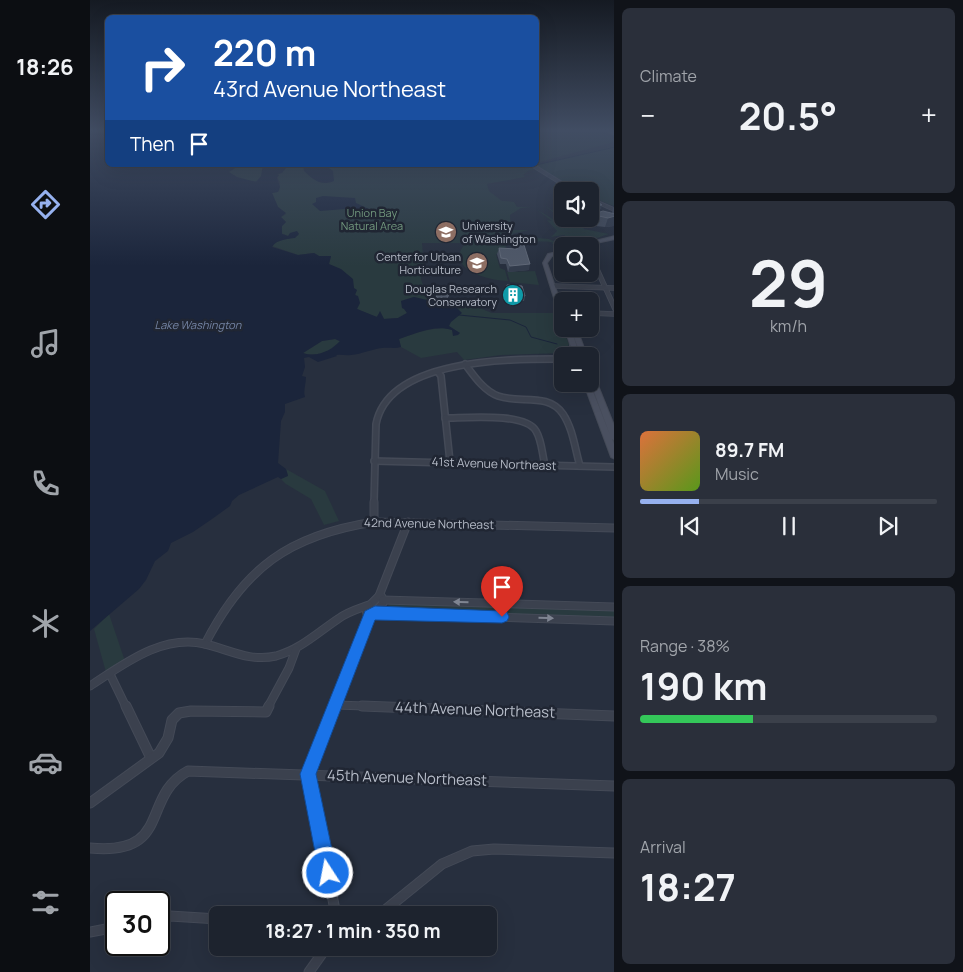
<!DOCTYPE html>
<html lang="en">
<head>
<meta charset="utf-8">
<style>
  :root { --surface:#1d232e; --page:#2a2f3a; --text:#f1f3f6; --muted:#a0a4aa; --line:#3b404a; --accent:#96b1ef }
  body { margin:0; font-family:Manrope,sans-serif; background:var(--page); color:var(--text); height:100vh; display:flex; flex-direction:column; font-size:19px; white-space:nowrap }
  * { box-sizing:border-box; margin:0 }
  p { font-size:16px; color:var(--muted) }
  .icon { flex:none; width:28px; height:28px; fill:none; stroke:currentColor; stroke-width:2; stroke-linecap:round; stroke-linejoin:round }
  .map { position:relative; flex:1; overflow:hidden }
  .drawer { display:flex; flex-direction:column; gap:8px; padding:8px; background:#101319; width:349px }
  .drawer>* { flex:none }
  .banner { position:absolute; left:15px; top:15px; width:434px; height:152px; border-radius:8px; box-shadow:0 5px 20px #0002,0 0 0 1px var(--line); background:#1a4fa0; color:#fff; overflow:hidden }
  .fabs { position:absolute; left:464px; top:182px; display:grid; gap:10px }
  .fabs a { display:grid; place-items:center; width:45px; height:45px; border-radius:8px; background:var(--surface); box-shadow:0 5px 20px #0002,0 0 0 1px var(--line); font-size:25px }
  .speed { position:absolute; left:15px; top:891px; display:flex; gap:10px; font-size:25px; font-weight:700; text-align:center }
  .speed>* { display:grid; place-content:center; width:65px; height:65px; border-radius:50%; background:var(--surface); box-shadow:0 5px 20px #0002,0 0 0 1px var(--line); line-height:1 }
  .speed .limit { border:2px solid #111; border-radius:8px; background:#fff; color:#111 }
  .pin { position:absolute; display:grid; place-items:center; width:42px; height:42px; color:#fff; margin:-51px -21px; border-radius:50% 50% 50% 0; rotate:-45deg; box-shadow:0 0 5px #0007 }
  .pin .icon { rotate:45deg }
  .me { position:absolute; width:55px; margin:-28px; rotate:349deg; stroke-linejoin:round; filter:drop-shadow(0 0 4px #0008) }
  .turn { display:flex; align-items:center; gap:18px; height:105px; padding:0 25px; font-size:22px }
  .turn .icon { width:65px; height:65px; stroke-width:2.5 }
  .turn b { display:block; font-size:35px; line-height:42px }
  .then { display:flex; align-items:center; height:48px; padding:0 25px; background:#0003; gap:10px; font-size:19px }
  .big { font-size:38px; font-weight:700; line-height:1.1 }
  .drawer .card { flex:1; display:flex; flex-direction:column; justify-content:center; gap:8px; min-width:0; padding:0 18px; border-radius:8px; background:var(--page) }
  .drawer .dial { align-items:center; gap:0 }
  .dial b { font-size:65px; line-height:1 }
  .song { display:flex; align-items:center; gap:15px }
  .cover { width:60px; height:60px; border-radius:8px; background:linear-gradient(135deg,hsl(20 70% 55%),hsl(90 70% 35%)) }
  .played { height:5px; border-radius:2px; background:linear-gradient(90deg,var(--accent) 20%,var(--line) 20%) }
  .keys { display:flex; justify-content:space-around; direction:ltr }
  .heat { display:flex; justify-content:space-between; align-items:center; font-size:28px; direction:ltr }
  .charge { height:8px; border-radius:4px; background:linear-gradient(90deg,#34c759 38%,var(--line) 0) }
  .trip { position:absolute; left:119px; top:906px; width:288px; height:50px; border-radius:8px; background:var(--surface); box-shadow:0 5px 20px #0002,0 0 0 1px var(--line); font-weight:700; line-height:50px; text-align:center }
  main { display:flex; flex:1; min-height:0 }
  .tab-bar { display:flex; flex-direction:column; width:90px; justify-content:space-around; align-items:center; background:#0c0e12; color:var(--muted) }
  .tab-bar .icon { width:35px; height:35px }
  .tab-bar .selected { color:var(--accent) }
  .tab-bar b { font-size:22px; color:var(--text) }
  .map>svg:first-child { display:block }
  .green { fill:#293a3f }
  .water { fill:#1b253b; fill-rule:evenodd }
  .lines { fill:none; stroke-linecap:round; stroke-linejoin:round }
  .stream { stroke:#1b253b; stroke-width:1 }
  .street-far4-casing { stroke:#444a57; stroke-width:4.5 }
  .street-far3-casing { stroke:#444a57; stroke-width:5.5 }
  .street-far2-casing { stroke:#444a57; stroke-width:8 }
  .street-far1-casing { stroke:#444a57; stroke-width:9 }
  .street-casing { stroke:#444a57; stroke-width:11 }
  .secondary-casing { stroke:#444a57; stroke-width:2 }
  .primary-casing { stroke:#444a57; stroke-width:2 }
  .street-far4 { stroke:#3b414e; stroke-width:3 }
  .street-far3 { stroke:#3b414e; stroke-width:4 }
  .street-far2 { stroke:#3b414e; stroke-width:5 }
  .street-far1 { stroke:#3b414e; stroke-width:7 }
  .street { stroke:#3b414e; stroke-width:9 }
  .secondary { fill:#4a5060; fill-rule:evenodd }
  .primary { fill:#59606e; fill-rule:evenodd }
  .wall { fill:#434c5c }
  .shaded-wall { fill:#323b4b }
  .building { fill:#4f5868; stroke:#606877 }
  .oneway { fill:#7f8592 }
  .route { fill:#1a73e8; stroke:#114b97 }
  .labels { text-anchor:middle; stroke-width:5; stroke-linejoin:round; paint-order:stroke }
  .far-park-label { font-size:11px; fill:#71977d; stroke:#202633 }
  .far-poi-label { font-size:11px; fill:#b7bdc9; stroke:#202633; text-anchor:end }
  .far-water-label { font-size:11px; font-style:italic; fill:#7484a4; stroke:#202633 }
  .street-label { font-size:12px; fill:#b7bdc9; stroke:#202633 }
  .near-street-label { font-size:15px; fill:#b7bdc9; stroke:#202633 }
</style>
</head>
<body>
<main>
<nav class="tab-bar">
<b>18:26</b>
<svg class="icon selected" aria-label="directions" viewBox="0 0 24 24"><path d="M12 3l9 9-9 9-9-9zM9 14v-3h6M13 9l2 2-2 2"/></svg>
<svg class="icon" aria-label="music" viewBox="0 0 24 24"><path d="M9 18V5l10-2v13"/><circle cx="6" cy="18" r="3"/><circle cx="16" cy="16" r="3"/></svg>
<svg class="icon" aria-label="phone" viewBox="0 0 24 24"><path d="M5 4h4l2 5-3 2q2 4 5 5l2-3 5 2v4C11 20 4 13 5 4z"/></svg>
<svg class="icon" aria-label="climate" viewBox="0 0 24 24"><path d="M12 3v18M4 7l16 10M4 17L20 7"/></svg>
<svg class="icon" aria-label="car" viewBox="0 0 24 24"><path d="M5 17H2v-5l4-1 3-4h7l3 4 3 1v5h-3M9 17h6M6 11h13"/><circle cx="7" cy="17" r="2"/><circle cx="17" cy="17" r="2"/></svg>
<svg class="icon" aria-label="filters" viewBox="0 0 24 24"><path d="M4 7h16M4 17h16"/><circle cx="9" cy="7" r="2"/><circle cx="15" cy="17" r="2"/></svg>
</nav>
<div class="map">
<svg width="525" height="972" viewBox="0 0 525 972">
  <rect width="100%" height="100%" fill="#272f3e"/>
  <g class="green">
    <polygon points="454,130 508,130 524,139 524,142 446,163 446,132"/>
    <path d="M524,146V206L500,197V191H488L450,168L438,171L433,175L435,177L397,184L399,191L412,201H424L415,202H424L427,207H442L431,208L420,215L421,230H439L422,234L424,237H437L434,240L406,237L416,244L415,254H406L410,268L415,270L418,281C399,281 352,268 376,243H332L335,276L331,277V279L335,292L346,300L362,304L387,307L402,313H465L479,344L477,349L472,353L411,355L374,360L367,352L331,358L311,347L309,339C325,333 336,329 355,328C360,328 364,332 370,333L358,326L367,307L324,297L311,301L317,313L308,318L294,319L290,313L286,317L267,309C268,302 267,300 265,293C261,276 254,272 239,264L241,256H229L224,253L208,255L182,246L186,242L209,235L198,236L191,233L192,226L196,222L191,217L196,214L188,207L182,193L189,191L190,182L187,177L189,175L186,174H190L197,167L192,165H213L214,167L220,165H430L439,168L436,165H446Z"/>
    <path d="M145,165H174L172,180C160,184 146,180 137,172Z"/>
    <path d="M455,206L472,216V219L492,225L494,229L519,234C502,239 478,251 461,243H464C454,240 445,243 436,241L439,237L459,239L471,244L480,240L474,235L461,237L467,231L457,220L462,221L446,209L466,221L473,220Z"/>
    <polygon points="445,271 449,285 420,282 417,272"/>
    <path d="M245,339L251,342C244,352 224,357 213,353L232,341Z"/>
    <polygon points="196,469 235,491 249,521 234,525 221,499 196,484 191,479 198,475"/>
    <polygon points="300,603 524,610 524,618 301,610 298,606"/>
    <polygon points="19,614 36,664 17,676 4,629"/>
  </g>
  <g class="water">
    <path d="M0,130H12L8,132L17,133L18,165H150L139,172L147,177L166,182L171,176L173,165H192L200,168H196L192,173L187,174L189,175L187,178L190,187L188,192L182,193L188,207L196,213L191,217L196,222L192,226V234L198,236L200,233L207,231L209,234L205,238C198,239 187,239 182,247L208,255L224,253L229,256H241L239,264L251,269L263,279L264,288L267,290L265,295L268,296L270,303L267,309L287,317L290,311L294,319L308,318L317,313L314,309L312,308L311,301L324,297L366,307L372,313L361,322L359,326L370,333L368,335L363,336L362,330C344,324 324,334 309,339L311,347C305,349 299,347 292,348C282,349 272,354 261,355C256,356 251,354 246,355L247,356L228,362L219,357L214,358L215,367L212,376L216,377C216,383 213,392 215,397L195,404V412L191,421L188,463L196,469L198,476L191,479L188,477L149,495L142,501L140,506L122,519L103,532L81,543L78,551L65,561L56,580L49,589L0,631ZM245,339L250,341C242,350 227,358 213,353L232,341Z"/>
    <path d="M213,165L222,167L226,165H238L239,168L243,171L244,181C230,187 223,179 214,171Z"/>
    <polygon points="233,196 265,198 266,203 279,209 270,212 255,209 230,211 222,204 226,202 226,198"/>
  </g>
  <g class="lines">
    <g class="stream">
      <polyline points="446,165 525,147"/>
      <polyline points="369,315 420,320 436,327 441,337 467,344"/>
    </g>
    <g class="street-far4-casing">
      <g id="street-far4">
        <polyline points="442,165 484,191"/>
        <polyline points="500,199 525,210"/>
      </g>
    </g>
    <g class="street-far3-casing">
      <g id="street-far3">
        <polyline points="506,267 525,309"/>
        <polyline points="463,286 525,288"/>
        <polyline points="500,313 525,314"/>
      </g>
    </g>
    <g class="street-far2-casing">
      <g id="street-far2">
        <polyline points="473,356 482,351 483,346"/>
        <path d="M375,364C384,376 394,391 408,396C430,404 458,392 473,414C483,429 485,449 490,466"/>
        <polyline points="348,372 351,376 360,462"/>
        <path d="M355,418C375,418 435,412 446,431C452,441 452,454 455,465"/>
        <polyline points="284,461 525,467"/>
        <path d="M284,503L286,424C299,358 420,359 472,359"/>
      </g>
    </g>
    <g class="street-far1-casing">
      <g id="street-far1">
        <polyline points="284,522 284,502"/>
        <polygon points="289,596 292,597 293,603 283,615 277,614 276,609"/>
        <polyline points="289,596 318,522"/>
        <polyline points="293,600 525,607"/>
        <polyline points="285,613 525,621"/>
        <path d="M115,644C154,568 199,535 284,522L525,528"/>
        <polyline points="20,674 36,707"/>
        <path d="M0,686C34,664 72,634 115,644C140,650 160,662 186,656C211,649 227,633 248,619C257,612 268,609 279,605"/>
        <polyline points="246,705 304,707"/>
        <polyline points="178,707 199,668 206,649"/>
        <polyline points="244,707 280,616"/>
      </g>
    </g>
    <g class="street-casing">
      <g id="street">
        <polyline points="36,706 61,758"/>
        <polyline points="245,706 218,774 246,915"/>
        <polyline points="272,706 525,716"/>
        <polyline points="0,803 69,753 78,738 82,720 89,713 101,711 176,712 179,706"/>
        <path d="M0,848C83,856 50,797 98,771L525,786"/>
        <polyline points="289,915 352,864 382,851 404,849 525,853"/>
        <polyline points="69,918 80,916 128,919"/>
        <polyline points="0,932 26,927"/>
        <polyline points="219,972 236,948"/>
      </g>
    </g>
    <g class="secondary-casing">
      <g id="secondary">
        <polygon points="525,236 525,239 492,246 485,246"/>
        <polygon points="472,251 472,253 462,256 457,263 472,307 472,316 469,314 453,263 458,254"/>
        <polygon points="475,329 481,329 490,356 484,356"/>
        <polygon points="481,329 487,329 497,356 491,356"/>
        <polygon points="500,371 503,373 525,428 525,441 522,439 525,446 525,459 521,457 494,384 500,384 520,435 500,381"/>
      </g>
    </g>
    <g class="primary-casing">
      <polygon id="primary" points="515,130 525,132 525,135 516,131"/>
    </g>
    <use href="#street-far4" class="street-far4"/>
    <use href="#street-far3" class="street-far3"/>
    <use href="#street-far2" class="street-far2"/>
    <use href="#street-far1" class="street-far1"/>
    <use href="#street" class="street"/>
    <use href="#secondary" class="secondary"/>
    <use href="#primary" class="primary"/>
  </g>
  <g class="wall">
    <polygon points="523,208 525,208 525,226 515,227 506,226 504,222 507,213 522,213"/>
    <polygon points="426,245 439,270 418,272 416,264 410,264 407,254 409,248 425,249"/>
    <polygon points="417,285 435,296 434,301 421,299 420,297 417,297 416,291"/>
    <polygon points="359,295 356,301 345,298 346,297"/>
  </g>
  <g class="shaded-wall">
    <polygon points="512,205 511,209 500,211 501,206"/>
    <polygon points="525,216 524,226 515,227 518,218"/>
    <polygon points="440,264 439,270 418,272 420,266"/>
  </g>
  <g class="building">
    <polygon points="505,200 512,205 501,206 500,206 500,201"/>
    <polygon points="513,211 525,214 525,216 518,218 509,216 507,213"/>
    <polygon points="426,245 434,245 440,264 420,266 417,259 411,258 409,248 427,249"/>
    <polygon points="417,285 432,286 435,296 422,294 422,292 418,292"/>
    <polygon points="349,292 359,295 356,299 346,297"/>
  </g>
  <defs><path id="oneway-solid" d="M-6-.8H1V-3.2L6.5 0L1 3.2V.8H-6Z" transform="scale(1.25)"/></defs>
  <g class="oneway">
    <use href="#oneway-solid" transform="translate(371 602) rotate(-178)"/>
    <use href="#oneway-solid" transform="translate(456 618) rotate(2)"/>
  </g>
  <linearGradient id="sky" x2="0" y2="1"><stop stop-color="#151a22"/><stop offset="0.49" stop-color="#414d63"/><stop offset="1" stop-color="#414d63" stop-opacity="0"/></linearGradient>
  <rect width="525" height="266" fill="url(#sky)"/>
  <polygon class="route" points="285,606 412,611 417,612 419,617 417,621 412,623 285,620 226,774 247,873 244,880 238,882 232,880 229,873 210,774 275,611"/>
  <defs>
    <g id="university-disc" transform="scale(1.125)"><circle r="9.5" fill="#8d6e63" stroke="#202633"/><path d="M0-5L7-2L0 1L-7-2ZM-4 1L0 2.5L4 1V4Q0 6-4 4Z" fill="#fff"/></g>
    <g id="building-disc" transform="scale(1.125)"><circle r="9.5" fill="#0f9aa8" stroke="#202633"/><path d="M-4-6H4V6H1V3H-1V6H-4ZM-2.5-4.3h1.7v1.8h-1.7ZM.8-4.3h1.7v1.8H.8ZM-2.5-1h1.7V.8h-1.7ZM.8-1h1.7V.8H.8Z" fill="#fff"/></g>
  </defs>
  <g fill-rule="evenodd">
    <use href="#university-disc" x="356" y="232"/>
    <use href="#university-disc" x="387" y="263"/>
    <use href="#building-disc" x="423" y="295"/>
  </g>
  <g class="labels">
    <g class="far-park-label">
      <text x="282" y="217">Union Bay<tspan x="282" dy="13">Natural Area</tspan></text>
    </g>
    <g class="far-poi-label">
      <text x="372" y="230" text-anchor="start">University<tspan x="372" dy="13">of Washington</tspan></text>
      <text x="371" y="261">Center for Urban<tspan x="371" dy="13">Horticulture</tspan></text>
      <text x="407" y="293">Douglas Research<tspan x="407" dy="13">Conservatory</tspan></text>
    </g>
    <g class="far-water-label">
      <text x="108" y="329">Lake Washington</text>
    </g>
    <g class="street-label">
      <text transform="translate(404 464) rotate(2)" y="4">41st Avenue Northeast</text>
      <text transform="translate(339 524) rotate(1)" y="4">42nd Avenue Northeast</text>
    </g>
    <g class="near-street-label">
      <text transform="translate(385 710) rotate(2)" y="5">44th Avenue Northeast</text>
      <text transform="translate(317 778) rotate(2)" y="5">45th Avenue Northeast</text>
    </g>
  </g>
</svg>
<div class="fabs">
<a><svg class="icon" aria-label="sound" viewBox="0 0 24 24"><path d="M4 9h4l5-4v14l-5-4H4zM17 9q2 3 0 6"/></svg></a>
<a><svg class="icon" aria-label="search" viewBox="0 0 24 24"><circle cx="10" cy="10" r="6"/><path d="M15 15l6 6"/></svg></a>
<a>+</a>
<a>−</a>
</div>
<div class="speed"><div class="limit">30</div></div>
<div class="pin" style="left:412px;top:617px;background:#d93025"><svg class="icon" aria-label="arrive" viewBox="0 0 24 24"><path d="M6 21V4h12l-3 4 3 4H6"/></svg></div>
<svg class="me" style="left:238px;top:873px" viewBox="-20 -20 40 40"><circle r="17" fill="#1a73e8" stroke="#fff" stroke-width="3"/><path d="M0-11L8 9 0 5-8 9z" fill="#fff"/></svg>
<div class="trip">18:27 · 1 min · 350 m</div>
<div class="banner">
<div class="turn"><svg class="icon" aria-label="right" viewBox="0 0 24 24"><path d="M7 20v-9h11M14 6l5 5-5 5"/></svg><div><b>220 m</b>43rd Avenue Northeast</div></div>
<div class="then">Then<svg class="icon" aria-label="arrive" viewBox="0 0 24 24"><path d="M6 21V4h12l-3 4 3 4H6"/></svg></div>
</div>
</div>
<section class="drawer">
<div class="card"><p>Climate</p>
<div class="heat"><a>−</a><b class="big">20.5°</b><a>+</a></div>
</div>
<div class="card dial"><b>29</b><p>km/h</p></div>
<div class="card">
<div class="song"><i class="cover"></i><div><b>89.7 FM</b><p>Music</p></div></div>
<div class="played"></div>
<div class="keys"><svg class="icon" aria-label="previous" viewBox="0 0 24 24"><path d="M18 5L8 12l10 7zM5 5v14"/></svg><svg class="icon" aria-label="pause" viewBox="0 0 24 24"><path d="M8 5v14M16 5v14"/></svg><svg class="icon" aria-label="next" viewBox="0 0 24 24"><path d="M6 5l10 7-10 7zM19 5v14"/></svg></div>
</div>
<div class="card"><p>Range · 38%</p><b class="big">190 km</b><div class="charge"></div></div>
<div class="card"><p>Arrival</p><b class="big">18:27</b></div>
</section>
</main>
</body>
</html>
